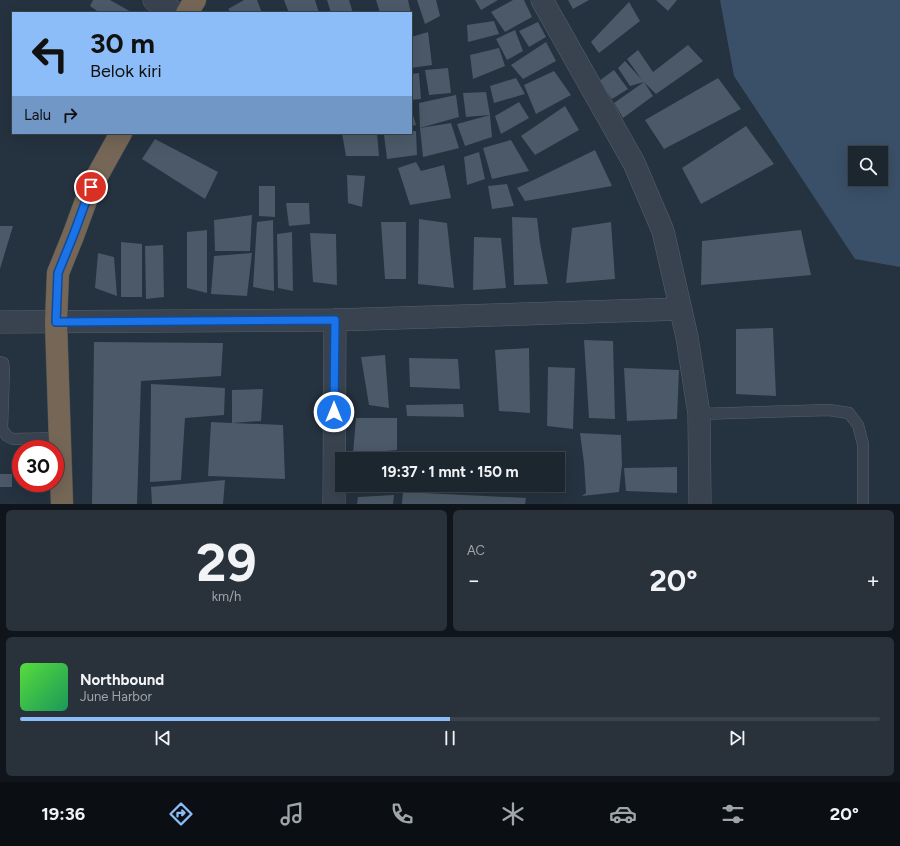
<!DOCTYPE html>
<html lang="id">
<head>
<meta charset="utf-8">
<style>
  :root { --surface:#1c262f; --page:#29323b; --text:#f1f3f6; --muted:#a0a5aa; --line:#3a434b; --accent:#8cbdf8 }
  body { margin:0; font-family:Figtree,sans-serif; background:var(--page); color:var(--text); height:100vh; display:flex; flex-direction:column; font-size:15px; white-space:nowrap }
  * { box-sizing:border-box; margin:0 }
  p { font-size:13px; color:var(--muted) }
  .icon { flex:none; width:22px; height:22px; fill:none; stroke:currentColor; stroke-width:2; stroke-linecap:round; stroke-linejoin:round }
  .map { position:relative; height:504px; overflow:hidden }
  .panel { display:flex; flex-direction:column; gap:6px; padding:6px; background:#0f151a; flex:1 }
  .panel>* { flex:none }
  .top-card { position:absolute; left:12px; top:12px; width:400px; height:122px; border-radius:0px; box-shadow:0 4px 16px #0002,0 0 0 1px var(--line); background:#8cbdf8; color:#111; overflow:hidden }
  .buttons { position:absolute; left:848px; top:146px; display:grid; gap:8px }
  .buttons a { display:grid; place-items:center; width:40px; height:40px; border-radius:0px; background:var(--surface); box-shadow:0 4px 16px #0002,0 0 0 1px var(--line); font-size:20px }
  .speed { position:absolute; left:12px; top:440px; display:flex; gap:8px; font-size:20px; font-weight:700; text-align:center }
  .speed>* { display:grid; place-content:center; width:52px; height:52px; border-radius:50%; background:var(--surface); box-shadow:0 4px 16px #0002,0 0 0 1px var(--line); line-height:1 }
  .speed .limit { border:6px solid #d22; background:#fff; color:#111 }
  .pin { position:absolute; display:grid; place-items:center; width:34px; height:34px; color:#fff; margin:-17px; border:2px solid #fff; border-radius:50%; box-shadow:0 1px 4px #0007 }
  .me { position:absolute; width:44px; margin:-22px; rotate:0deg; stroke-linejoin:round; filter:drop-shadow(0 0 3px #0008) }
  .turn { display:flex; align-items:center; gap:14px; height:84px; padding:0 12px; font-size:18px }
  .turn .icon { width:52px; height:52px; stroke-width:2.5 }
  .turn b { display:block; font-size:28px; line-height:34px }
  .then { display:flex; align-items:center; height:38px; padding:0 12px; background:#0003; gap:8px; font-size:15px }
  .big { font-size:30px; font-weight:700; line-height:1.1 }
  .panel .widget { flex:1; display:flex; flex-direction:column; justify-content:center; gap:6px; min-width:0; padding:0 14px; border-radius:6px; background:var(--page) }
  .panel .dial { align-items:center; gap:0 }
  .dial b { font-size:52px; line-height:1 }
  .song { display:flex; align-items:center; gap:12px }
  .cover { width:48px; height:48px; border-radius:6px; background:linear-gradient(135deg,hsl(110 70% 55%),hsl(150 70% 35%)) }
  .played { height:4px; border-radius:2px; background:linear-gradient(90deg,var(--accent) 50%,var(--line) 50%) }
  .keys { display:flex; justify-content:space-around; direction:ltr }
  .heat { display:flex; justify-content:space-between; align-items:center; font-size:22px; direction:ltr }
  .panel .tiles { flex:1; display:grid; gap:6px; grid-template-columns:1fr 1fr }
  .widget:last-child { grid-column:span 2 }
  .trip { position:absolute; left:335px; top:452px; width:230px; height:40px; border-radius:0px; background:var(--surface); box-shadow:0 4px 16px #0002,0 0 0 1px var(--line); font-weight:700; line-height:40px; text-align:center }
  .dock { display:flex; height:64px; justify-content:space-around; align-items:center; background:#0b0f13; color:var(--muted) }
  .dock .icon { width:28px; height:28px }
  .dock .on { color:var(--accent) }
  .dock b { font-size:18px; color:var(--text) }
  .map>svg:first-child { display:block }
  .water { fill:#3a5068; fill-rule:evenodd }
  .building { fill:#4b5968 }
  .lines { fill:none; stroke-linecap:round; stroke-linejoin:round }
  .lane-casing { stroke:#57616c; stroke-width:12 }
  .street-casing { stroke:#57616c; stroke-width:23 }
  .highway-casing { stroke:#444e59; stroke-width:23 }
  .lane { stroke:#39434f; stroke-width:11 }
  .street { stroke:#39434f; stroke-width:22 }
  .highway { stroke:#756656; stroke-width:22 }
  .route-casing { stroke:#114b97; stroke-width:10 }
  .route { stroke:#1a73e8; stroke-width:7 }
</style>
</head>
<body>
<div class="map">
<svg width="900" height="504" viewBox="0 0 900 504">
  <rect width="100%" height="100%" fill="#25323f"/>
  <path class="water" d="M720,0H900V267L855,259L734,76ZM855,153H881V179H855Z"/>
  <g class="building">
    <polygon points="93,0 110,0 133,13 100,13 90,6"/>
    <polygon points="244,0 257,0 262,13 232,13 228,9"/>
    <polygon points="284,0 315,0 319,13 289,13"/>
    <polygon points="327,0 349,0 353,13 331,13"/>
    <polygon points="376,0 408,0 411,13 380,13"/>
    <polygon points="417,0 436,0 440,16 425,24"/>
    <polygon points="475,0 498,0 481,10"/>
    <polygon points="513,0 524,0 532,17 505,32 491,12"/>
    <polygon points="568,0 589,0 573,9"/>
    <polygon points="656,0 677,0 668,11"/>
    <polygon points="629,2 640,21 599,53 591,42"/>
    <polygon points="494,21 499,34 468,42 467,25"/>
    <polygon points="538,22 546,37 529,47 519,31"/>
    <polygon points="515,30 523,51 507,60 496,39"/>
    <polygon points="428,32 432,65 411,68 411,37"/>
    <polygon points="546,42 556,61 523,79 511,65"/>
    <polygon points="688,45 703,61 656,94 644,82 653,96 623,118 614,103 644,82 630,86 618,68 625,61 642,80 627,59 638,50 653,72"/>
    <polygon points="499,48 505,66 473,79 470,55"/>
    <polygon points="448,68 451,93 429,95 425,70"/>
    <polygon points="614,70 628,89 612,99 599,81"/>
    <polygon points="554,71 571,95 536,114 524,85"/>
    <polygon points="419,73 421,99 411,100 411,74"/>
    <polygon points="516,78 525,94 494,103 490,86"/>
    <polygon points="718,78 741,109 664,149 645,120"/>
    <polygon points="486,92 490,115 492,137 465,146 457,124 490,115 466,117 463,93"/>
    <polygon points="456,95 459,117 420,128 419,103"/>
    <polygon points="519,102 529,118 501,134 495,116"/>
    <polygon points="565,106 579,130 535,155 521,136"/>
    <polygon points="411,109 416,125 411,126"/>
    <polygon points="451,123 459,148 423,157 420,128"/>
    <polygon points="746,126 774,164 701,204 682,168"/>
    <polygon points="411,131 416,131 417,155 387,159 384,135 411,133"/>
    <polygon points="342,133 377,133 379,156 346,156"/>
    <polygon points="155,139 218,172 205,199 142,159"/>
    <polygon points="511,140 529,171 492,179 483,148"/>
    <polygon points="595,150 612,186 525,201 517,188"/>
    <polygon points="479,152 485,179 467,185 464,157"/>
    <polygon points="416,162 421,171 444,165 451,198 410,205 398,168"/>
    <polygon points="347,175 365,176 362,207 348,203"/>
    <polygon points="507,184 514,206 492,209 488,186"/>
    <polygon points="259,186 275,186 275,217 259,216"/>
    <polygon points="286,203 309,203 310,224 289,226"/>
    <polygon points="252,215 250,251 215,251 214,220"/>
    <polygon points="512,217 537,218 540,243 548,284 514,285"/>
    <polygon points="419,219 447,223 454,288 418,284"/>
    <polygon points="273,220 274,291 253,287 257,222"/>
    <polygon points="381,222 406,222 406,279 385,279"/>
    <polygon points="611,222 615,279 566,283 572,228"/>
    <polygon points="0,226 13,226 0,269"/>
    <polygon points="207,230 207,293 187,288 187,232"/>
    <polygon points="801,230 811,275 701,285 702,241"/>
    <polygon points="292,232 293,291 278,288 277,234"/>
    <polygon points="310,233 336,234 337,285 313,282"/>
    <polygon points="474,237 501,238 506,288 473,290"/>
    <polygon points="121,242 142,244 142,297 121,297"/>
    <polygon points="163,245 164,297 146,299 145,246"/>
    <polygon points="98,253 114,257 117,296 95,288"/>
    <polygon points="252,253 247,296 211,294 214,256"/>
    <polygon points="773,328 776,396 736,394 736,329"/>
    <polygon points="584,340 613,341 615,419 589,418"/>
    <polygon points="94,342 223,343 221,376 141,381 137,504 92,504"/>
    <polygon points="529,348 530,413 499,411 495,350"/>
    <polygon points="385,355 389,408 369,405 361,357"/>
    <polygon points="409,358 458,359 460,389 410,387"/>
    <polygon points="548,367 575,368 573,429 547,426"/>
    <polygon points="624,368 679,370 677,419 627,421"/>
    <polygon points="151,384 225,388 224,415 185,418 181,480 150,482"/>
    <polygon points="263,389 261,421 232,423 283,425 285,479 208,476 211,422 232,423 232,390"/>
    <polygon points="463,404 464,417 407,416 406,405"/>
    <polygon points="356,418 397,418 397,450 353,454"/>
    <polygon points="580,433 621,435 622,465 619,492 582,496 586,493 584,463"/>
    <polygon points="401,455 401,459 361,459 361,458"/>
    <polygon points="677,467 677,493 626,491 624,468"/>
    <rect x="0" y="474" width="12" height="13"/>
    <polygon points="225,480 223,504 152,504 151,487"/>
    <polygon points="361,485 399,485 398,490 362,491"/>
    <polygon points="403,492 526,498 525,504 402,504"/>
    <polygon points="394,495 393,504 357,504 358,497"/>
  </g>
  <g class="lines">
    <g class="lane-casing">
      <g id="lane">
        <polyline points="0,362 3,363 4,369 2,429 7,436 13,439 60,438"/>
        <polyline points="699,414 829,410 849,413 858,425 863,444 863,504"/>
      </g>
    </g>
    <g class="street-casing">
      <g id="street">
        <polyline points="154,0 176,13"/>
        <polyline points="542,0 634,163 663,231 687,337 699,414 700,504"/>
        <polyline points="0,322 335,320 680,309"/>
        <polyline points="334,504 335,320"/>
      </g>
    </g>
    <g class="highway-casing">
      <g id="highway">
        <polyline points="187,13 195,0"/>
        <polyline points="62,504 56,322 58,273 73,236 91,187 121,133"/>
      </g>
    </g>
    <use href="#lane" class="lane"/>
    <use href="#street" class="street"/>
    <use href="#highway" class="highway"/>
  </g>
  <g class="lines">
    <g class="route-casing">
      <polyline id="route" points="91,187 73,236 58,273 56,322 335,320 334,412"/>
    </g>
    <use href="#route" class="route"/>
  </g>
</svg>
<div class="buttons">
<a><svg class="icon" aria-label="search" viewBox="0 0 24 24"><circle cx="10" cy="10" r="6"/><path d="M15 15l6 6"/></svg></a>
</div>
<div class="speed"><div class="limit">30</div></div>
<div class="pin" style="left:91px;top:187px;background:#d93025"><svg class="icon" aria-label="arrive" viewBox="0 0 24 24"><path d="M6 21V4h12l-3 4 3 4H6"/></svg></div>
<svg class="me" style="left:334px;top:412px" viewBox="-20 -20 40 40"><circle r="17" fill="#1a73e8" stroke="#fff" stroke-width="3"/><path d="M0-11L8 9 0 5-8 9z" fill="#fff"/></svg>
<div class="trip">19:37 · 1 mnt · 150 m</div>
<div class="top-card">
<div class="turn"><svg class="icon" aria-label="left" viewBox="0 0 24 24"><path d="M17 20v-9H6M10 6l-5 5 5 5"/></svg><div><b>30 m</b>Belok kiri</div></div>
<div class="then">Lalu<svg class="icon" aria-label="right" viewBox="0 0 24 24"><path d="M7 20v-9h11M14 6l5 5-5 5"/></svg></div>
</div>
</div>
<section class="panel">
<div class="tiles">
<div class="widget dial"><b>29</b><p>km/h</p></div>
<div class="widget"><p>AC</p>
<div class="heat"><a>−</a><b class="big">20°</b><a>+</a></div>
</div>
<div class="widget">
<div class="song"><i class="cover"></i><div><b>Northbound</b><p>June Harbor</p></div></div>
<div class="played"></div>
<div class="keys"><svg class="icon" aria-label="previous" viewBox="0 0 24 24"><path d="M18 5L8 12l10 7zM5 5v14"/></svg><svg class="icon" aria-label="pause" viewBox="0 0 24 24"><path d="M8 5v14M16 5v14"/></svg><svg class="icon" aria-label="next" viewBox="0 0 24 24"><path d="M6 5l10 7-10 7zM19 5v14"/></svg></div>
</div>
</div>
</section>
<nav class="dock">
<b>19:36</b>
<svg class="icon on" aria-label="directions" viewBox="0 0 24 24"><path d="M12 3l9 9-9 9-9-9zM9 14v-3h6M13 9l2 2-2 2"/></svg>
<svg class="icon" aria-label="music" viewBox="0 0 24 24"><path d="M9 18V5l10-2v13"/><circle cx="6" cy="18" r="3"/><circle cx="16" cy="16" r="3"/></svg>
<svg class="icon" aria-label="phone" viewBox="0 0 24 24"><path d="M5 4h4l2 5-3 2q2 4 5 5l2-3 5 2v4C11 20 4 13 5 4z"/></svg>
<svg class="icon" aria-label="climate" viewBox="0 0 24 24"><path d="M12 3v18M4 7l16 10M4 17L20 7"/></svg>
<svg class="icon" aria-label="car" viewBox="0 0 24 24"><path d="M5 17H2v-5l4-1 3-4h7l3 4 3 1v5h-3M9 17h6M6 11h13"/><circle cx="7" cy="17" r="2"/><circle cx="17" cy="17" r="2"/></svg>
<svg class="icon" aria-label="filters" viewBox="0 0 24 24"><path d="M4 7h16M4 17h16"/><circle cx="9" cy="7" r="2"/><circle cx="15" cy="17" r="2"/></svg>
<b>20°</b>
</nav>
</body>
</html>
